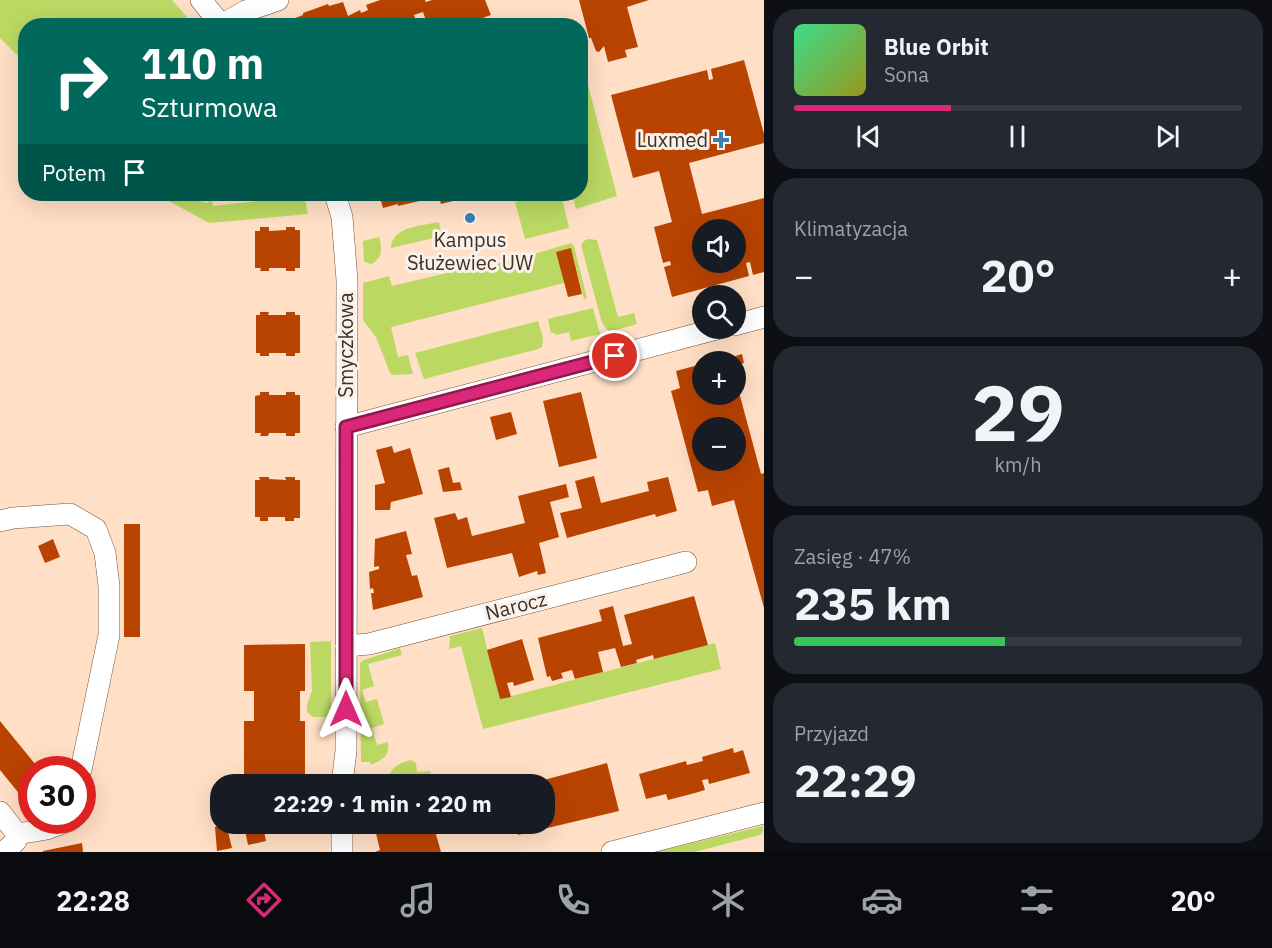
<!DOCTYPE html>
<html lang="pl">
<head>
<meta charset="utf-8">
<style>
  :root { --surface:#171b24; --page:#242831; --text:#f1f3f6; --muted:#9ea1a6; --line:#363941; --accent:#db2777 }
  body { margin:0; font-family:"IBM Plex Sans",sans-serif; background:var(--page); color:var(--text); height:100vh; display:flex; flex-direction:column; font-size:22px; white-space:nowrap }
  * { box-sizing:border-box; margin:0 }
  p { font-size:20px; color:var(--muted) }
  .icon { flex:none; width:33px; height:33px; fill:none; stroke:currentColor; stroke-width:2; stroke-linecap:round; stroke-linejoin:round }
  .map { position:relative; flex:1; overflow:hidden }
  .panel { display:flex; flex-direction:column; gap:9px; padding:9px; background:#0d0f14; width:508px }
  .panel>* { flex:none }
  .hud { position:absolute; left:18px; top:18px; width:570px; height:183px; border-radius:24px; box-shadow:0 6px 24px #0002; background:#00695c; color:#fff; overflow:hidden }
  .tools { position:absolute; left:692px; top:219px; display:grid; gap:12px }
  .tools a { display:grid; place-items:center; width:54px; height:54px; border-radius:50%; background:var(--surface); box-shadow:0 6px 24px #0002; font-size:30px }
  .speed { position:absolute; left:18px; top:756px; display:flex; gap:12px; font-size:30px; font-weight:700; text-align:center }
  .speed>* { display:grid; place-content:center; width:78px; height:78px; border-radius:50%; background:var(--surface); box-shadow:0 6px 24px #0002; line-height:1 }
  .speed .limit { border:9px solid #d22; background:#fff; color:#111 }
  .pin { position:absolute; display:grid; place-items:center; width:51px; height:51px; color:#fff; margin:-26px; border:3px solid #fff; border-radius:50%; box-shadow:0 2px 6px #0007 }
  .me { position:absolute; width:66px; margin:-33px; rotate:0deg; stroke-linejoin:round; filter:drop-shadow(0 0 4px #0008) }
  .turn { display:flex; align-items:center; gap:21px; height:126px; padding:0 24px; font-size:27px }
  .turn .icon { width:78px; height:78px; stroke-width:2.5 }
  .turn b { display:block; font-size:42px; line-height:51px }
  .then { display:flex; align-items:center; height:57px; padding:0 24px; background:#0003; gap:12px; font-size:22px }
  .big { font-size:45px; font-weight:700; line-height:1.1 }
  .panel .widget { flex:1; display:flex; flex-direction:column; justify-content:center; gap:9px; min-width:0; padding:0 21px; border-radius:24px; background:var(--page) }
  .panel .dial { align-items:center; gap:0 }
  .dial b { font-size:78px; line-height:1 }
  .song { display:flex; align-items:center; gap:18px }
  .cover { width:72px; height:72px; border-radius:9px; background:linear-gradient(135deg,hsl(150 70% 55%),hsl(60 70% 35%)) }
  .played { height:6px; border-radius:3px; background:linear-gradient(90deg,var(--accent) 35%,var(--line) 35%) }
  .keys { display:flex; justify-content:space-around; direction:ltr }
  .heat { display:flex; justify-content:space-between; align-items:center; font-size:33px; direction:ltr }
  .charge { height:9px; border-radius:4px; background:linear-gradient(90deg,#34c759 47%,var(--line) 0) }
  .trip { position:absolute; left:210px; top:774px; width:345px; height:60px; border-radius:24px; background:var(--surface); box-shadow:0 6px 24px #0002; font-weight:700; line-height:60px; text-align:center }
  .tabs { display:flex; height:96px; justify-content:space-around; align-items:center; background:#090b0e; color:var(--muted) }
  .tabs .icon { width:42px; height:42px }
  .tabs .active { color:var(--accent) }
  .tabs b { font-size:27px; color:var(--text) }
  main { display:flex; flex:1; min-height:0 }
  .map>svg:first-child { display:block }
  .green { fill:#bbd962 }
  .building { fill:#b94300; fill-rule:evenodd }
  .lines { fill:none; stroke-linecap:round; stroke-linejoin:round }
  .minor-casing { stroke:#765437; stroke-width:22 }
  .minor { stroke:#fff; stroke-width:21 }
  .route-casing { stroke:#8e194d; stroke-width:15 }
  .route { stroke:#db2777; stroke-width:10 }
  .poi-dot { fill:#3581b4; stroke:#faf1eb; stroke-width:2 }
  .labels { text-anchor:middle; stroke-width:6; stroke-linejoin:round; paint-order:stroke }
  .poi-label { font-size:20px; fill:#3f3023; stroke:#faf1eb; text-anchor:end }
  .street-label { font-size:20px; fill:#3f3023; stroke:#faf1eb }
</style>
</head>
<body>
<main>
<div class="map">
<svg width="764" height="852" viewBox="0 0 764 852">
  <rect width="100%" height="100%" fill="#ffdfc5"/>
  <g class="green">
    <polygon points="0,0 172,0 194,25 26,26 25,63 0,38"/>
    <polygon points="581,58 617,196 576,209 572,194 580,194"/>
    <polygon points="156,194 187,194 187,198 208,203 211,194 213,206 286,198 286,194 304,194 308,214 209,223"/>
    <polygon points="546,194 561,194 569,228 525,239 515,202"/>
    <path d="M439,222L442,236L391,248C392,226 422,226 439,222Z"/>
    <path d="M379,237C382,248 383,257 372,264L364,262L363,241Z"/>
    <polygon points="588,239 597,240 618,317 634,313 637,324 609,332 602,323 581,245 584,241"/>
    <polygon points="571,243 574,246 587,298 584,299 571,248 564,283 391,327 398,357 408,355 413,374 393,375 390,373 376,337 363,320 363,283 389,276 392,286 451,272 448,261 504,263"/>
    <polygon points="593,308 600,334 571,341 569,332 556,335 555,333 551,333 548,319"/>
    <polygon points="538,321 543,338 542,347 538,349 424,379 415,353"/>
    <polygon points="482,628 500,699 715,643 721,669 483,729 461,646 449,649 450,636"/>
    <polygon points="331,641 331,713 328,717 313,717 307,712 307,705 312,691 310,642"/>
    <path d="M400,648L402,655L368,664L374,686L362,690L366,702L377,699L384,724L372,728L377,745L388,742C390,756 383,759 371,765L370,762H361L360,663L364,660Z"/>
    <path d="M411,760L416,763L417,772L430,771L432,779L414,784H388C387,770 398,763 411,760Z"/>
    <polygon points="763,826 763,832 760,835 694,852 655,852"/>
  </g>
  <g class="building">
    <polygon points="380,0 425,0 426,2 432,0 485,0 491,15 477,20 478,23 471,26 428,26 423,12 414,15 418,26 291,26 290,20 303,15 303,13 328,4 329,6 343,2 348,16 360,10 361,13 368,10 366,5"/>
    <polygon points="579,0 649,0 627,7 638,47 625,50 627,57 608,62 604,46 599,52 596,51 591,38 589,38"/>
    <path d="M744,60L764,134V143L689,163L702,214L764,198V272L753,275L750,262L746,263L749,276L672,297L664,267L671,265L670,261L663,263L654,227L672,222L659,171L633,178L611,95L707,70L709,80L713,79L711,69ZM702,230H735V262H702Z"/>
    <polygon points="379,194 435,194 424,197 424,200 398,206 398,204 383,208"/>
    <polygon points="438,194 451,194 453,201 441,204"/>
    <polygon points="260,227 269,227 269,231 286,230 286,227 295,227 295,230 300,230 300,268 295,268 295,271 286,271 286,268 269,268 269,271 260,271 261,268 255,268 255,231 260,231"/>
    <polygon points="571,248 582,294 568,297 556,252"/>
    <polygon points="260,312 269,312 268,315 286,315 286,312 295,312 295,315 300,315 300,353 295,353 295,356 286,356 286,353 269,353 269,356 260,356 260,353 256,353 256,315 260,315"/>
    <polygon points="742,354 744,363 736,365 735,362 716,362"/>
    <path d="M702,364V394H735L736,381L761,474L764,473V608L734,500L712,506L708,490L698,492L671,391L680,388L676,371ZM702,428H735V460H702Z"/>
    <polygon points="260,392 269,392 269,395 286,395 286,392 295,392 295,395 300,395 300,433 295,433 295,436 286,436 286,433 269,433 268,436 260,436 261,433 255,433 255,396 260,395"/>
    <polygon points="581,392 597,458 559,467 543,401"/>
    <polygon points="511,412 517,434 496,440 490,417"/>
    <polygon points="392,446 394,453 410,448 423,494 391,502 390,510 375,510 375,485 385,483 376,450"/>
    <polygon points="449,467 453,483 460,482 462,490 443,492 438,470"/>
    <polygon points="594,476 601,503 649,491 647,482 668,477 677,511 656,517 655,514 567,538 560,513 582,508 575,481"/>
    <polygon points="259,477 269,477 269,479 286,480 285,477 295,477 295,480 300,480 300,518 294,518 294,521 285,521 285,517 268,517 268,521 260,521 260,517 255,517 255,480 260,480"/>
    <polygon points="566,484 569,497 550,502 559,537 539,543 546,573 538,575 537,571 519,577 512,553 447,568 434,518 455,513 458,520 467,517 472,536 525,523 518,496"/>
    <rect x="124" y="524" width="16" height="113"/>
    <polygon points="406,531 412,554 406,555 412,576 417,575 423,597 373,610 371,593 374,593 373,588 370,589 369,572 379,569 379,566 374,567 375,539"/>
    <polygon points="53,539 60,557 45,563 38,546"/>
    <polygon points="694,596 708,645 654,659 653,655 636,660 637,663 621,667 615,648 598,652 603,672 575,679 572,670 561,673 563,678 552,681 550,676 547,677 538,638 602,621 599,610 613,606 623,646 632,644 624,615"/>
    <polygon points="522,639 534,680 514,686 513,682 507,683 511,697 500,699 487,650"/>
    <polygon points="305,644 305,691 300,691 300,721 305,721 305,784 244,784 244,721 254,721 254,691 244,691 244,645"/>
    <polygon points="0,721 40,770 32,770 32,798 26,802 0,770"/>
    <polygon points="733,748 734,753 743,750 750,773 709,784 708,779 702,780 705,790 695,793 668,800 666,794 646,799 639,774 686,761 687,765 703,761 702,757"/>
    <polygon points="607,763 619,811 518,835 516,824 544,824 544,784 529,784"/>
    <polygon points="233,824 235,830 228,832 232,848 217,851 215,827"/>
    <polygon points="379,824 409,824 409,826 415,824 433,824 441,852 375,852 380,850 374,825"/>
    <polygon points="263,825 266,841 248,845 245,830"/>
    <polygon points="82,843 83,852 43,852 43,851"/>
  </g>
  <g class="lines">
    <g class="minor-casing">
      <g id="minor">
        <polyline points="201,0 222,26"/>
        <polyline points="221,25 246,11 278,0"/>
        <polyline points="335,194 342,217 347,280 346,751 342,784"/>
        <polyline points="735,325 764,317"/>
        <polyline points="346,427 720,328"/>
        <polyline points="0,521 13,518 70,514 96,529 105,553 109,586 109,635 81,770"/>
        <polyline points="346,646 369,644 686,562"/>
        <polyline points="0,812 17,834 16,841 6,850 0,852"/>
        <polyline points="17,834 47,829 71,820"/>
        <polyline points="342,852 342,824"/>
        <polyline points="612,852 764,813"/>
      </g>
    </g>
    <use href="#minor" class="minor"/>
  </g>
  <g class="lines">
    <g class="route-casing">
      <polyline id="route" points="346,709 346,427 615,356"/>
    </g>
    <use href="#route" class="route"/>
  </g>
  <g class="poi-dot">
    <path d="M718 131h6v6h6v6h-6v6h-6v-6h-6v-6h6z"/>
    <circle cx="470" cy="218" r="6"/>
  </g>
  <g class="labels">
    <g class="poi-label">
      <text x="708" y="147">Luxmed</text>
      <text x="470" y="247" text-anchor="middle">Kampus<tspan x="470" dy="23">Służewiec UW</tspan></text>
    </g>
    <g class="street-label">
      <text transform="translate(346 345) rotate(-90)" y="7">Smyczkowa</text>
      <text transform="translate(516 606) rotate(-14)" y="7">Narocz</text>
    </g>
  </g>
</svg>
<div class="tools">
<a><svg class="icon" aria-label="sound" viewBox="0 0 24 24"><path d="M4 9h4l5-4v14l-5-4H4zM17 9q2 3 0 6"/></svg></a>
<a><svg class="icon" aria-label="search" viewBox="0 0 24 24"><circle cx="10" cy="10" r="6"/><path d="M15 15l6 6"/></svg></a>
<a>+</a>
<a>−</a>
</div>
<div class="speed"><div class="limit">30</div></div>
<div class="pin" style="left:615px;top:356px;background:#d93025"><svg class="icon" aria-label="arrive" viewBox="0 0 24 24"><path d="M6 21V4h12l-3 4 3 4H6"/></svg></div>
<svg class="me" style="left:346px;top:709px" viewBox="-20 -20 40 40"><path d="M0-17L14 15 0 8-14 15z" fill="#db2777" stroke="#fff" stroke-width="4"/></svg>
<div class="trip">22:29 · 1 min · 220 m</div>
<div class="hud">
<div class="turn"><svg class="icon" aria-label="right" viewBox="0 0 24 24"><path d="M7 20v-9h11M14 6l5 5-5 5"/></svg><div><b>110 m</b>Szturmowa</div></div>
<div class="then">Potem<svg class="icon" aria-label="arrive" viewBox="0 0 24 24"><path d="M6 21V4h12l-3 4 3 4H6"/></svg></div>
</div>
</div>
<section class="panel">
<div class="widget">
<div class="song"><i class="cover"></i><div><b>Blue Orbit</b><p>Sona</p></div></div>
<div class="played"></div>
<div class="keys"><svg class="icon" aria-label="previous" viewBox="0 0 24 24"><path d="M18 5L8 12l10 7zM5 5v14"/></svg><svg class="icon" aria-label="pause" viewBox="0 0 24 24"><path d="M8 5v14M16 5v14"/></svg><svg class="icon" aria-label="next" viewBox="0 0 24 24"><path d="M6 5l10 7-10 7zM19 5v14"/></svg></div>
</div>
<div class="widget"><p>Klimatyzacja</p>
<div class="heat"><a>−</a><b class="big">20°</b><a>+</a></div>
</div>
<div class="widget dial"><b>29</b><p>km/h</p></div>
<div class="widget"><p>Zasięg · 47%</p><b class="big">235 km</b><div class="charge"></div></div>
<div class="widget"><p>Przyjazd</p><b class="big">22:29</b></div>
</section>
</main>
<nav class="tabs">
<b>22:28</b>
<svg class="icon active" aria-label="directions" viewBox="0 0 24 24"><path d="M12 3l9 9-9 9-9-9zM9 14v-3h6M13 9l2 2-2 2"/></svg>
<svg class="icon" aria-label="music" viewBox="0 0 24 24"><path d="M9 18V5l10-2v13"/><circle cx="6" cy="18" r="3"/><circle cx="16" cy="16" r="3"/></svg>
<svg class="icon" aria-label="phone" viewBox="0 0 24 24"><path d="M5 4h4l2 5-3 2q2 4 5 5l2-3 5 2v4C11 20 4 13 5 4z"/></svg>
<svg class="icon" aria-label="climate" viewBox="0 0 24 24"><path d="M12 3v18M4 7l16 10M4 17L20 7"/></svg>
<svg class="icon" aria-label="car" viewBox="0 0 24 24"><path d="M5 17H2v-5l4-1 3-4h7l3 4 3 1v5h-3M9 17h6M6 11h13"/><circle cx="7" cy="17" r="2"/><circle cx="17" cy="17" r="2"/></svg>
<svg class="icon" aria-label="filters" viewBox="0 0 24 24"><path d="M4 7h16M4 17h16"/><circle cx="9" cy="7" r="2"/><circle cx="15" cy="17" r="2"/></svg>
<b>20°</b>
</nav>
</body>
</html>
